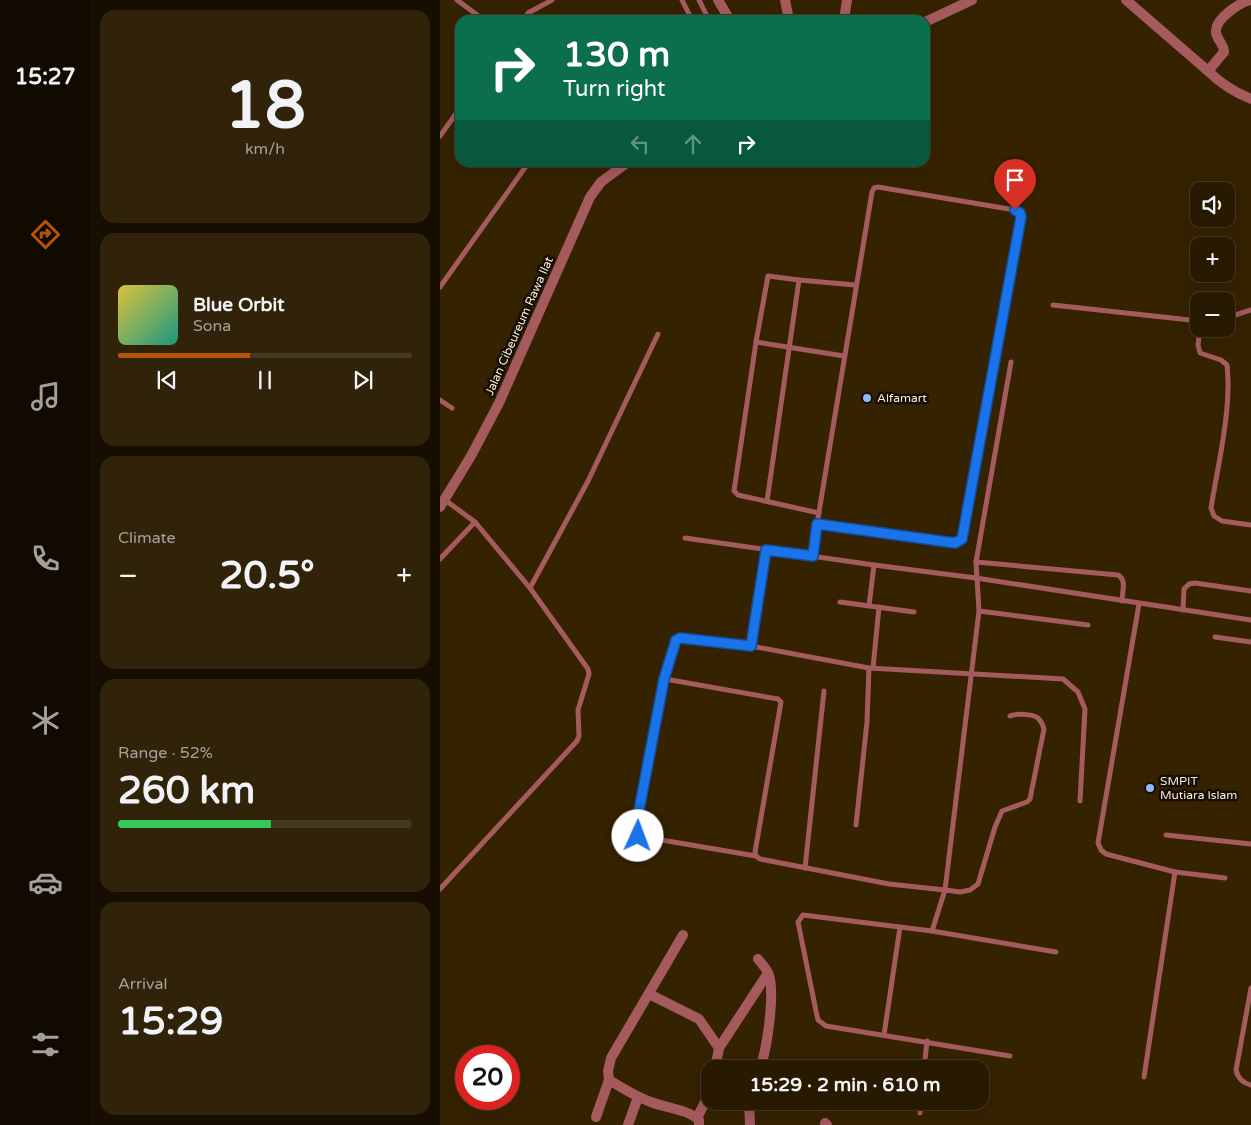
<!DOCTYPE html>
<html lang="en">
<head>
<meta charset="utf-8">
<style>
  :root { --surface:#281a00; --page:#30230a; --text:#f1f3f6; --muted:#a5a199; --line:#443822; --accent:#b45309 }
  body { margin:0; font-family:"Varela Round",sans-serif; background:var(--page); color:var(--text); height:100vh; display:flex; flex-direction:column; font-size:19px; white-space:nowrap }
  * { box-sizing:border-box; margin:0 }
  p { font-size:16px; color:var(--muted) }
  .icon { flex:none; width:28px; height:28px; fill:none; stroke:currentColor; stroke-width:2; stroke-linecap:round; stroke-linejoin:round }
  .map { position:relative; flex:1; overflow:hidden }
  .sheet { display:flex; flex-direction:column; gap:10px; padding:10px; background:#160e00; width:350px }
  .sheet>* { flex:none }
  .guide { position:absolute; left:15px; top:15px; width:475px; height:152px; border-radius:15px; box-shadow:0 5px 20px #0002,0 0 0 1px var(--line); background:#0b6e4f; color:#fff; overflow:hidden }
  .buttons { position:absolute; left:750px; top:182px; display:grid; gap:10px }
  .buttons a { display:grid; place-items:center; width:45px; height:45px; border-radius:10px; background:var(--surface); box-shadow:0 5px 20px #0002,0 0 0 1px var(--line); font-size:25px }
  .speed { position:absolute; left:15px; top:1045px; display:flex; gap:10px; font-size:25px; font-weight:700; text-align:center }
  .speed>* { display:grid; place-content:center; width:65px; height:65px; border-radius:50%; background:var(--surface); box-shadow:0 5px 20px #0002,0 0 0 1px var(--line); line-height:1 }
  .speed .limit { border:8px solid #d22; background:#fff; color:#111 }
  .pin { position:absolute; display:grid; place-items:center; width:42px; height:42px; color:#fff; margin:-51px -21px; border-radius:50% 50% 50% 0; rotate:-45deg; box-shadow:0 0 5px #0007 }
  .pin .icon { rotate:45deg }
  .me { position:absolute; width:55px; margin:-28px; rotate:2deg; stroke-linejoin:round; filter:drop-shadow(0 0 4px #0008) }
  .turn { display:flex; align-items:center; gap:18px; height:105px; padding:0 25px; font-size:22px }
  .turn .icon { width:65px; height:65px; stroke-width:2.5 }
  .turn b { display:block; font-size:35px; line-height:42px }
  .lanes { display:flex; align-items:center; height:48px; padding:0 25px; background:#0003; justify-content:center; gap:25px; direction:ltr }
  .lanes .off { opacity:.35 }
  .big { font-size:38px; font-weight:700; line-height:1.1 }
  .sheet .tile { flex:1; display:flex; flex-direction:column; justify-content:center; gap:8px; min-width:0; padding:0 18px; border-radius:15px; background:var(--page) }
  .sheet .dial { align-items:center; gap:0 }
  .dial b { font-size:65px; line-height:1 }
  .song { display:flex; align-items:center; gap:15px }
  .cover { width:60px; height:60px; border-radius:8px; background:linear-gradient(135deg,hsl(50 70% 55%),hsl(170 70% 35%)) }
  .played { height:5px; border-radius:2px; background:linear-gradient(90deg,var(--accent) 45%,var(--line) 45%) }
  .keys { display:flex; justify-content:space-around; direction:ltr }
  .heat { display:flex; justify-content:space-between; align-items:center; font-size:28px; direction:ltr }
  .charge { height:8px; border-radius:4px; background:linear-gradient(90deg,#34c759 52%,var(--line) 0) }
  .trip { position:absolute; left:261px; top:1060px; width:288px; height:50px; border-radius:15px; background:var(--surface); box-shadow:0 5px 20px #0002,0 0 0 1px var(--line); font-weight:700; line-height:50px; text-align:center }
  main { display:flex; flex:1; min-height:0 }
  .tabs { display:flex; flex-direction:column; width:90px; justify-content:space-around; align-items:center; background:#100a00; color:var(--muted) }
  .tabs .icon { width:35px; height:35px }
  .tabs .active { color:var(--accent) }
  .tabs b { font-size:22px; color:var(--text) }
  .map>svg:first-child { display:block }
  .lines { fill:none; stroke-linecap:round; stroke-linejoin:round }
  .service { stroke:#a55a5e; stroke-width:5 }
  .minor { stroke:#a55a5e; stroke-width:10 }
  .tertiary { stroke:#a55a5e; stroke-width:10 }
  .route-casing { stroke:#114b97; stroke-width:12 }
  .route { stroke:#1a73e8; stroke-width:9 }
  .poi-dot { fill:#8bbafc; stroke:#160d02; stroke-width:2 }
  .labels { text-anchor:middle; stroke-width:5; stroke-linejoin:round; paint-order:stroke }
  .street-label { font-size:12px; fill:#f9ecda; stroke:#160d02 }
  .poi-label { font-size:12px; fill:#f9ecda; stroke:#160d02; text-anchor:start }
</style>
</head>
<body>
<main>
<nav class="tabs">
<b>15:27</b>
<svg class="icon active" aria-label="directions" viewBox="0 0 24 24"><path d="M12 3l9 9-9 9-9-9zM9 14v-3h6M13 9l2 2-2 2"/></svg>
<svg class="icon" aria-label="music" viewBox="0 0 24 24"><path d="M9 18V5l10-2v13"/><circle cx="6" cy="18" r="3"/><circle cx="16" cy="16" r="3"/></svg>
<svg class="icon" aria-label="phone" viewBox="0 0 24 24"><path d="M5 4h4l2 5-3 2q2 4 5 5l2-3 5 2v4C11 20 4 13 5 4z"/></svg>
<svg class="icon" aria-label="climate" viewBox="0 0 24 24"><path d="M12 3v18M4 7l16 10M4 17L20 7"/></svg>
<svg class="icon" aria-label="car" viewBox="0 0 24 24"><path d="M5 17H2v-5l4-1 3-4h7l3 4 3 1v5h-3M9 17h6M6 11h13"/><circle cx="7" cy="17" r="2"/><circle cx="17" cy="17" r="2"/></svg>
<svg class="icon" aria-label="filters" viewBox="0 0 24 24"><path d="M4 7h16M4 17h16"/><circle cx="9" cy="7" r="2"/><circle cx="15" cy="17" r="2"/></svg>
</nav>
<section class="sheet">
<div class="tile dial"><b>18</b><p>km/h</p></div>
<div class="tile">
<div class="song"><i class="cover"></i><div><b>Blue Orbit</b><p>Sona</p></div></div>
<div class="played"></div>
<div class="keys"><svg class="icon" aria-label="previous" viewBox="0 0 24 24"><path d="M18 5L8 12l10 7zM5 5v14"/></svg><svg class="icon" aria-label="pause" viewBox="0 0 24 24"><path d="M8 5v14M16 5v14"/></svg><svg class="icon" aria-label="next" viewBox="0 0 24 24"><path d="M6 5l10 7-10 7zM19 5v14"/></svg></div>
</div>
<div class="tile"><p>Climate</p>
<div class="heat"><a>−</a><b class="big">20.5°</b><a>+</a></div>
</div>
<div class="tile"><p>Range · 52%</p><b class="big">260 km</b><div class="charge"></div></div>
<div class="tile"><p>Arrival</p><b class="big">15:29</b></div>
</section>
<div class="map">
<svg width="811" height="1125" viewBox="0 0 811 1125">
  <rect width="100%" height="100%" fill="#352200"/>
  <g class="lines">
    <g class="service">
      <polyline points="17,0 44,20"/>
      <polyline points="242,0 252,20"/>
      <polyline points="259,0 269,20"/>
      <polyline points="84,20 88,13 112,0"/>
      <polyline points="0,136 20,108"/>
      <polyline points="0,287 89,162"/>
      <polyline points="613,305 750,320 755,321 759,326"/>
      <polyline points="786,318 811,310"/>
      <path d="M760,329L758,345L760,353L781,360L787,365C792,408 778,465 771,508L774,516L782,521L811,525"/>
      <polyline points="316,342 404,356"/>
      <polyline points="0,400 12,408"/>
      <polyline points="327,501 359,280"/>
      <polyline points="379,513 298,495 294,491 316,342 328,276 359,280 415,285"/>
      <polyline points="245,538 434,565 536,578 811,620"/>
      <polyline points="373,556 377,524 432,192 434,188 438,187 575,210 580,213 581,217 522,539 515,543 377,524"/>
      <polyline points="0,559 35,522"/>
      <path d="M536,562L678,575C687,580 682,592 682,601"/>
      <polyline points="90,588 148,481 218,334"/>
      <polyline points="400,602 474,612"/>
      <polyline points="699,604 658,843 661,850 666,854 735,872 704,1077"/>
      <polyline points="429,606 434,565"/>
      <polyline points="743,610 744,589 749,584 755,583 811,591"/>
      <polyline points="539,611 648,625"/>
      <polyline points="775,637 811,642"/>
      <polyline points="311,646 326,550"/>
      <polyline points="433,668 439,607"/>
      <polyline points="225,679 338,699 341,702 315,852 316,856 320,859 449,884 505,890 539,611 536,562 571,362"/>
      <polyline points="416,825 427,722 429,668"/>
      <polyline points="726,835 811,844"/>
      <polyline points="316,856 198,836 196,831 225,679 237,639 311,646 429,668 623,679 638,692 645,709 640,801"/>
      <polyline points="365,868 384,691"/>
      <polyline points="735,872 785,878"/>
      <polyline points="0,889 137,741 139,736 138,710 149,674 148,669 90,588 35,522 5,500"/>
      <path d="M492,931L505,890L520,892L530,890L538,884L555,827L562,811L587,802L590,799L604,729C603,725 601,721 598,718C592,714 576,713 570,716"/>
      <path d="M811,988L796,1070C798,1079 803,1083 811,1085"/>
      <polyline points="444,1035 460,927"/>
      <polyline points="570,1056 386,1026 378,1020 376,1011 358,922 363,915 492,931 616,952"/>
      <polyline points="484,1069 487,1041"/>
      <polyline points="480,1113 481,1101"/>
    </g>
    <g class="minor">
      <polyline points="278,0 290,20"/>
      <polyline points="345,0 349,20"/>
      <path d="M686,0L768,71C781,84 794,92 811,99"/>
      <polyline points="404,20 407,0"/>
      <path d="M768,71L784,52C784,43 775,39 776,30C777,18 800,2 811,0"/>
      <path d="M318,959C322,964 327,969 329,975C335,995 327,1049 320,1069"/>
      <polyline points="209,994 259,1019 279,1048"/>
      <polyline points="275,1069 279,1048 328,973"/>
      <path d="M169,1080C182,1088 196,1097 211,1102C226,1108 247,1109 259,1120V1125"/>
      <polyline points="309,1101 310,1125"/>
      <polyline points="156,1117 169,1080 168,1071 171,1058 243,935"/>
      <polyline points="257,1118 270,1092"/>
      <polyline points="385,1123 387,1125"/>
      <polyline points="188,1125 198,1097"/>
    </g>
    <g class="tertiary">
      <polyline points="485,22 532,0"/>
      <polyline points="0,507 31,456 59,403 150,197 161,182 188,162"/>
    </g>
  </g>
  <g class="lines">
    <g class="route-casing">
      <polyline id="route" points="198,836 196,831 196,826 224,679 236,640 240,638 311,646 326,550 373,556 377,524 515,543 522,539 581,217 580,213 575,210"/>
    </g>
    <use href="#route" class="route"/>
  </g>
  <g class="poi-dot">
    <circle cx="427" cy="398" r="5"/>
    <circle cx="710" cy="788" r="5"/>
  </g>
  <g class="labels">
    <g class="street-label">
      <text transform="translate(79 326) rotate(-66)" y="4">Jalan Cibeureum Rawa Ilat</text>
    </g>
    <g class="poi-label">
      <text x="437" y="402">Alfamart</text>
      <text x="720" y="785">SMPIT<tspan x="720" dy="14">Mutiara Islam</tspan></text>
    </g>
  </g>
</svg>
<div class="buttons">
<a><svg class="icon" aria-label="sound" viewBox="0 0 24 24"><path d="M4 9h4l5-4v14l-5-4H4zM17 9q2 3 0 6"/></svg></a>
<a>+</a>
<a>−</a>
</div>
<div class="speed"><div class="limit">20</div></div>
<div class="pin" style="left:575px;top:210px;background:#d93025"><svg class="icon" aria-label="arrive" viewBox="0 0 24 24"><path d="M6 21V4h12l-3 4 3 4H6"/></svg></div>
<svg class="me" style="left:198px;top:836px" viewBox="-20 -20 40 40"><circle r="19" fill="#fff"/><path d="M0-13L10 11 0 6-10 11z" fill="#1a73e8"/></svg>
<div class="trip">15:29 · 2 min · 610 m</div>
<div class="guide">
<div class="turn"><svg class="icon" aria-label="right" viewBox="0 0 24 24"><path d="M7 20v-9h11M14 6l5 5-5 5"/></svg><div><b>130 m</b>Turn right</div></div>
<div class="lanes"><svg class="icon off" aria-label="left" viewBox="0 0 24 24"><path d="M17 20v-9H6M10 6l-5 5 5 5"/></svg><svg class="icon off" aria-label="ahead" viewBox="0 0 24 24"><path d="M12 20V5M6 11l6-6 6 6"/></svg><svg class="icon" aria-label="right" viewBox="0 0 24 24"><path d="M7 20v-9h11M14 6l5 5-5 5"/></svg></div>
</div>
</div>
</main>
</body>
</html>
